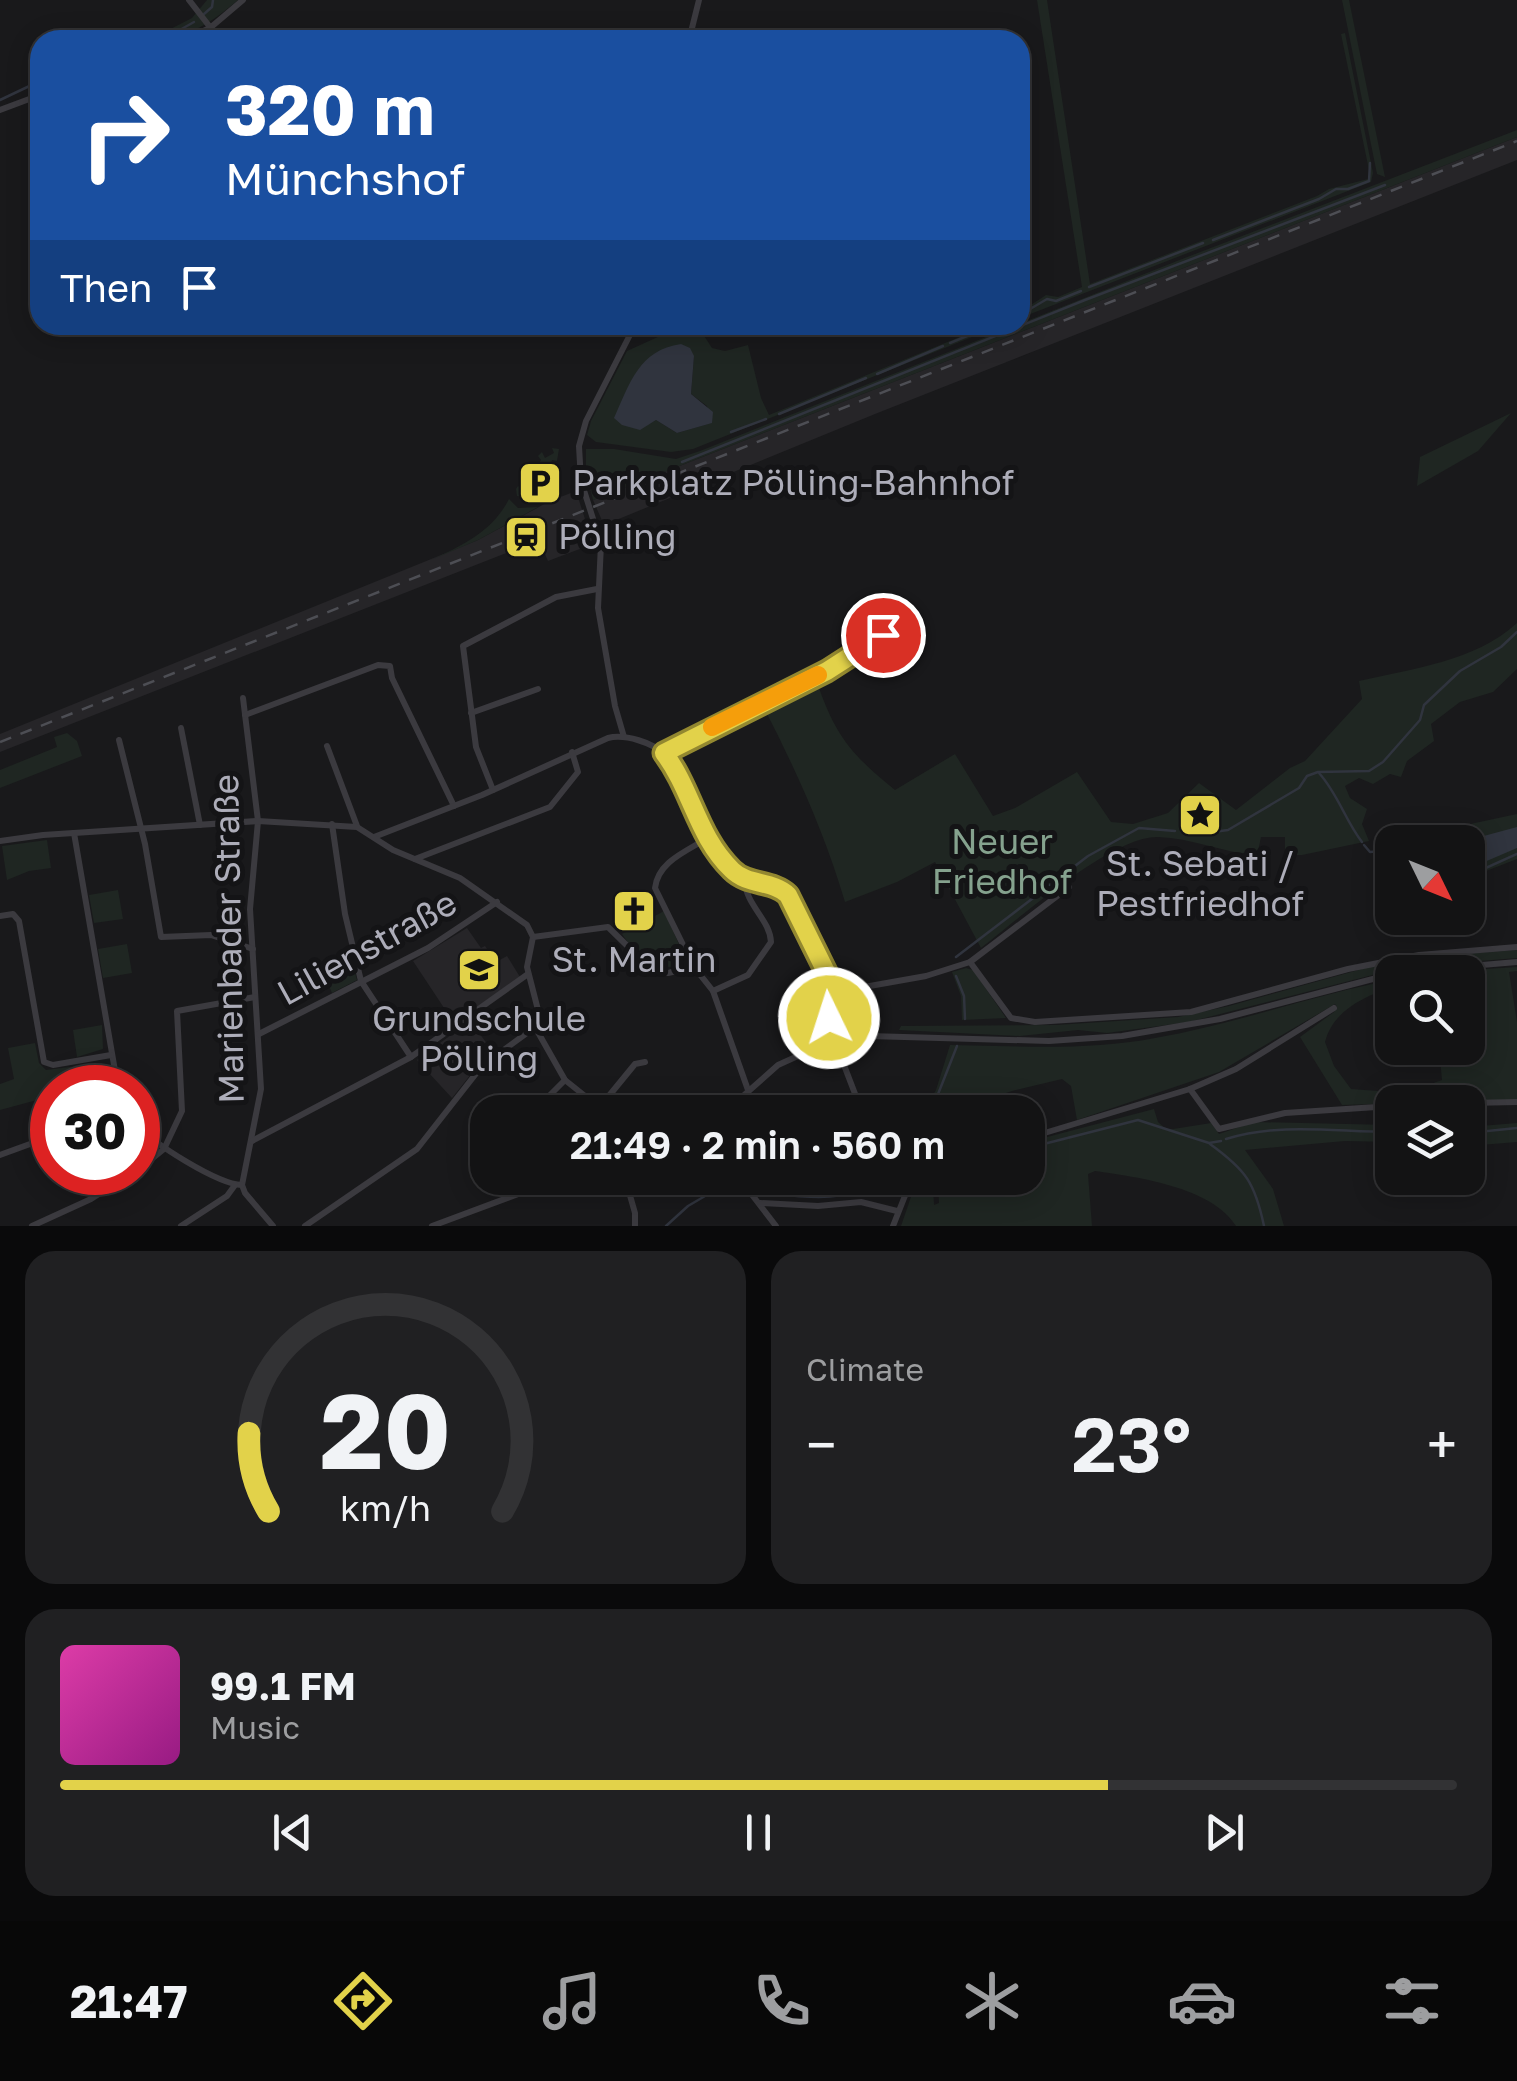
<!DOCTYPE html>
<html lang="en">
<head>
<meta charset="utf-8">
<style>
  :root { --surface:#131314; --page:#202022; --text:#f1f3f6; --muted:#9d9ea0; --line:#323234; --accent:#e2d24a }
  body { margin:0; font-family:"Golos Text",sans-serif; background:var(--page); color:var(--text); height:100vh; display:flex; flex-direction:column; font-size:38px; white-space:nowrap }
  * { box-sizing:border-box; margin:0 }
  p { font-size:32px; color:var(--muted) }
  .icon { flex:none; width:55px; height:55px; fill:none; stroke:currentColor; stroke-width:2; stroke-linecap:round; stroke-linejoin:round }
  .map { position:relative; height:1226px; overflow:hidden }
  .panel { display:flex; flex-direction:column; gap:25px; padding:25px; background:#0a0a0b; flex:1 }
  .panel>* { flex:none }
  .banner { position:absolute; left:30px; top:30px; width:1000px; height:305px; border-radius:30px; box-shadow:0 5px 25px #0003,0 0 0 2px var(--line); background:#1a4fa0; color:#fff; overflow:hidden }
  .needle { width:65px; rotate:133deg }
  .controls { position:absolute; left:1375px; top:825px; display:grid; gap:20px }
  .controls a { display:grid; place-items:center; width:110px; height:110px; border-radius:20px; background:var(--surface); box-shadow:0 5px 25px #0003,0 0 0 2px var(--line); font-size:50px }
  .speed { position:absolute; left:30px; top:1065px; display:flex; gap:20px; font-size:50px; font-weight:700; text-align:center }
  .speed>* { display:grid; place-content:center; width:130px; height:130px; border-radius:50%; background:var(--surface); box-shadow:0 5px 25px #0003,0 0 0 2px var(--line); line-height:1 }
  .speed .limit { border:15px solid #d22; background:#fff; color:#111 }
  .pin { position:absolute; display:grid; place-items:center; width:85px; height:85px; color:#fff; margin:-42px; border:5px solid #fff; border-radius:50%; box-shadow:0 2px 10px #0007 }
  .me { position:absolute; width:110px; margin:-55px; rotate:356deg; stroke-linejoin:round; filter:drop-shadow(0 0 8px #0008) }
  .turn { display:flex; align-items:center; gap:35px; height:210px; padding:0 30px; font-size:45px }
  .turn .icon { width:130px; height:130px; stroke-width:2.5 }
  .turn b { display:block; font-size:70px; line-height:85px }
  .then { display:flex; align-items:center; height:95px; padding:0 30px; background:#0003; gap:20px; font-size:38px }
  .big { font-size:75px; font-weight:600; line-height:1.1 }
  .panel .card { flex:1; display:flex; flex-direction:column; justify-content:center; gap:15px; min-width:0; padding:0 35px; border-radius:30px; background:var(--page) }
  .panel .dial { align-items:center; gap:0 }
  .dial svg { height:260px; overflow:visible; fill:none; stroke:var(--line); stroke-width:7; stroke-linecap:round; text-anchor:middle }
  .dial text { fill:var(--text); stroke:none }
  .song { display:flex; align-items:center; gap:30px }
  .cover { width:120px; height:120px; border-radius:15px; background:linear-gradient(135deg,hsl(320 70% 55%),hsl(310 70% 35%)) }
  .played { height:10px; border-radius:5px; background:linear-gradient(90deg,var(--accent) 75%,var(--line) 75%) }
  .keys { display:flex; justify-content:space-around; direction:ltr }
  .heat { display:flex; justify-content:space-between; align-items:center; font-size:55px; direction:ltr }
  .panel .tiles { flex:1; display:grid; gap:25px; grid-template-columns:1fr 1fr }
  .card:last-child { grid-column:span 2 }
  .trip { position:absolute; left:470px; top:1095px; width:575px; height:100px; border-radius:30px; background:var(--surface); box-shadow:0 5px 25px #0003,0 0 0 2px var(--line); font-weight:600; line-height:100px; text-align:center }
  .tabs { display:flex; height:160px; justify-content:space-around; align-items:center; background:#080808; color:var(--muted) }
  .tabs .icon { width:70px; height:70px }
  .tabs .selected { color:var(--accent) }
  .tabs b { font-size:45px; color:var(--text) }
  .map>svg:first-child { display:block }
  .built { fill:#262528 }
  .green { fill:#1f2622; fill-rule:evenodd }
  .water { fill:#30343e }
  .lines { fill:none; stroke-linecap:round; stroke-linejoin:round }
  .stream { stroke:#30343e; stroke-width:2.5 }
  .minor { stroke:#3b3a3f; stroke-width:6 }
  .rail { stroke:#4d4e54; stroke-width:2.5; stroke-dasharray:12 10; stroke-linecap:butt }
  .route-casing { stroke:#938830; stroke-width:25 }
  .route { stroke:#e2d24a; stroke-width:18 }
  .slow { stroke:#f59e0b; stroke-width:18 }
  .labels { text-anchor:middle; stroke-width:10; stroke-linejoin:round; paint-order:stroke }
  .poi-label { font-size:35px; fill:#adadb9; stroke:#141416 }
  .park-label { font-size:35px; fill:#85a28e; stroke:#141416 }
  .street-label { font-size:35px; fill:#adadb9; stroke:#141416 }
</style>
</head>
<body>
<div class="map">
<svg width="1517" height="1226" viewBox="0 0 1517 1226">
  <rect width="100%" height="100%" fill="#19191b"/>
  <g class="built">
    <polygon points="1517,137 1517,160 875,414 604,525 593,500"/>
    <polygon points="576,491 593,544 548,561 544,552 524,546 0,752 0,734 478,540 550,501"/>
    <polygon points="467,928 481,948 485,946 496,962 507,956 520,977 454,1023 413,961"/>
    <polygon points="470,1021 494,1053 471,1074 452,1098 417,1060"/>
  </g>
  <g class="green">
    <path d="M207,0H238C211,23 186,40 149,40L192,18Z"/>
    <polygon points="1037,0 1047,0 1090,284 1317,196 1329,189 1368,179 1370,175 1341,34 1345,33 1373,173 1371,182 1020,318 1020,312 1046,295 1058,297 1082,287"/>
    <polygon points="1342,0 1349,0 1385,177 1377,174"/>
    <polygon points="1517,130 1517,137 593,500 586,471 586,449 614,449 676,459 700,451 1177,261"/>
    <path d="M989,325H1002L693,449L671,452L596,442L587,435L591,421L627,351L682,326L699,328L712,348L725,351L748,345L761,398L769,415ZM694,356L691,394L707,406L711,423L677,433L656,420L649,424Z"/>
    <polygon points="1511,413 1478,451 1417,486 1420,457"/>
    <polygon points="552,448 559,449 557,461 552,460 550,467 554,469 553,473 548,470 541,481 544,485 542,488 538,484 528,492 531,497 517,496 516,489 518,486 522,489 530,476 526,473 528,470 533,472 541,460 538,456 542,452 545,458 554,453"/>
    <path d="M509,499L518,508L538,507L478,540L431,560C463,545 492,532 509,499Z"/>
    <path d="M1517,623V669L1493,692L1460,702L1431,724L1434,741L1407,761L1401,777L1390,774L1373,784L1359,778L1345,786L1350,798L1367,809L1362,824L1369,841L1302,855H1285V837H1261L1257,856C1223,852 1191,838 1158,837C1111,836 1019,919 981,948L935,862L897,882L845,902C825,834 796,770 764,708L817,682C835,736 852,755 895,790L955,754L993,816L1015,808L1077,772L1111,822L1133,824L1168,813L1199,783L1236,810L1290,768L1305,761L1362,699L1359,681C1414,668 1474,662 1517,623Z"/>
    <polygon points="67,733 77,741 82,756 0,788 0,770 57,747 54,737"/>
    <polygon points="1517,814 1517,859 1468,878 1468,842 1410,842 1414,836"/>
    <polygon points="47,840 51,868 29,871 7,880 2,846"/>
    <polygon points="118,890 123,919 94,923 89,895"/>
    <path d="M664,911L687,962C656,976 639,959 622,934Z"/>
    <polygon points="127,944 132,973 103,978 98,949"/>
    <polygon points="1517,950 1517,958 1404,967 1189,1022 1107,1033 1078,1030 1020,1036 899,1030 901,1026 1056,1025 1178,1017 1229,1006 1373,966 1436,956"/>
    <polygon points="351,958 357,980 332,993 321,968"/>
    <path d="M1517,967V971L1509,972L1517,1022V1100L1342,1105L1300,1037L1334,1012L1337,1007L1335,1004L1219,1072L1077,1120L1071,1086L1062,1079L1012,1091L949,1112H923L936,1090L950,1045C1018,1046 1088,1051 1155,1038C1236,1024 1313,995 1392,980V987C1363,997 1333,1011 1325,1042L1334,1066L1351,1089L1405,1093L1442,1080L1439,1048H1468V972H1437Z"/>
    <polygon points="966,968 973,970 1006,1018 962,1020 961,996 952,972"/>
    <polygon points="102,1025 103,1049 77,1057 73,1030"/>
    <polygon points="35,1043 39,1063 46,1070 101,1063 111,1070 113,1081 87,1087 52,1088 52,1096 0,1110 0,1084 14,1079 8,1048"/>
    <path d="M1154,1109L1158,1122L1167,1130L1211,1123L1219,1134L1254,1122L1392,1125V1142L1345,1141L1245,1150L1273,1189L1284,1226H1236C1212,1187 1137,1177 1095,1171L1088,1174L1092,1226H901L914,1188L933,1184L934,1205L939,1203L938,1184L958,1178L964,1193L983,1186L982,1178H1028V1142Z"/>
    <polygon points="1517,1123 1517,1142 1468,1146 1468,1127"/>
  </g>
  <g class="water">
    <path d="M681,344L690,348L694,356L691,394L713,412L712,423L677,433L656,420L640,430L622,425L614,418C630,383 639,350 681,344Z"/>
    <polygon points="1517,827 1517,848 1468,869 1468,842 1433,841 1480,837"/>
  </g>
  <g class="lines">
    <g class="stream">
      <polyline points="204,14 212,7 213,0"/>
      <polyline points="162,40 194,22"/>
      <polyline points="0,100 40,81"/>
      <polyline points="1213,240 1319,199 1336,189 1348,189 1369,181 1370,163"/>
      <polyline points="1089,287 1203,243"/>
      <polyline points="1020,315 1047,299 1056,301 1081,291"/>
      <polyline points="950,343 994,325"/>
      <polyline points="877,374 943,346"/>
      <polyline points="779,414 866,378"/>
      <polyline points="731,432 766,419"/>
      <polyline points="682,462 1085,300 1385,185"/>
      <path d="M1319,773C1338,794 1345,820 1362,842"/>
      <polyline points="1182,832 1199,834 1228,830 1299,788 1307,776 1318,772 1369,771 1383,762 1420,720 1424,705 1460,671 1501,647 1517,632"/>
      <polyline points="1364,845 1370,852 1392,850"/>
      <polyline points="1468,876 1517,854"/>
      <polyline points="956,957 1088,856 1139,828 1175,831"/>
      <polyline points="956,976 964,996 965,1019"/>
      <polyline points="931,1112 957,1046"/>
      <polyline points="1468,1133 1517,1128"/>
      <path d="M1226,1139C1282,1122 1335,1132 1392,1132"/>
      <path d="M1210,1144C1246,1170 1255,1183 1264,1226"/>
      <polyline points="1028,1148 1138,1120 1209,1143 1221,1141"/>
      <path d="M757,1192C801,1196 842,1206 880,1178"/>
      <polyline points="666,1226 688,1206 717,1189 742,1191"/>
    </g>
    <g class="minor">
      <polyline points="189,0 220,40"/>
      <polyline points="183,40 210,28 243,0"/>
      <polyline points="689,40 699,0"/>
      <polyline points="0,110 40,95"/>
      <polyline points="243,698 258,821 250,909 261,1089 242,1185 245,1193 273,1226"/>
      <polyline points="471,713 538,689"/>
      <polyline points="245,715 378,665 390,666 392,678 454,806"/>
      <polyline points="181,728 200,825"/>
      <polyline points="624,737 615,706 598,608 601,544 581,481 579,446 586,421 635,325"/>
      <polyline points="119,740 145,844 161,937 211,935 253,949"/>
      <polyline points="327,746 357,826"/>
      <polyline points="664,753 681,742 827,671 883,635"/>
      <polyline points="493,790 476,747 463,646 556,597 597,589"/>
      <polyline points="332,824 345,914 361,981 411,1057"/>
      <polyline points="74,833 118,1088"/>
      <path d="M374,837L482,795L608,738C624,734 654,742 666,756C674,765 678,779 683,791C696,820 709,848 732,870C749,886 773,880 788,895L836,992L829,1026L862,1112"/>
      <path d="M706,839C685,852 658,862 655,888L694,967L713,991L748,1090"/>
      <polyline points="0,841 43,835 258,821 357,827 393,850 460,878 527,925 533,937 527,967 538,1010 535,1027 565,1080 605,1112"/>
      <polyline points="415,859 550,807 578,772 572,752"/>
      <polyline points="0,916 13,914 19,921 44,1062 53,1065 111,1055"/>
      <polyline points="533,937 608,927 654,972 668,973 694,967"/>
      <polyline points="970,962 1011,1018 1035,1022 1191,1012 1348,969 1419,955 1517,947"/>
      <polyline points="1400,972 1517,962"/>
      <path d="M713,991L748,975L771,942C770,919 745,905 745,880"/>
      <polyline points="836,992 926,976 970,962 1069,887"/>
      <polyline points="259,1034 428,948 497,902"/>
      <polyline points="1190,1089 1219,1129 1285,1113 1392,1106"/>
      <polyline points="537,1102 546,1099 565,1080"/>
      <polyline points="1468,1103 1517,1102"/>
      <polyline points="599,1108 635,1064 645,1062"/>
      <polyline points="725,1112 778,1065 833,1040 869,1036 1049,1041 1122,1036 1220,1019 1392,974"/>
      <path d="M138,1125C153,1144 218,1184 242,1185"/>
      <polyline points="1028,1138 1190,1089 1236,1069 1334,1008"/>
      <polyline points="252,1141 411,1057 528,974"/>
      <polyline points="0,1155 52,1136"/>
      <polyline points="138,1170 164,1149 182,1111 177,1011 255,997"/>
      <polyline points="95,1172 107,1189"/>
      <polyline points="625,1178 635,1213 635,1226"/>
      <polyline points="739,1178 776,1226"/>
      <polyline points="760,1203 818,1206 861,1202 897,1211"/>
      <polyline points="32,1226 91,1199 133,1172"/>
      <polyline points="181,1226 227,1196 235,1185"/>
      <polyline points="305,1226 417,1149 482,1066 535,1027"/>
      <polyline points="432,1226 561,1178"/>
      <polyline points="893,1226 912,1178"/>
    </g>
    <polyline class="rail" points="0,742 1517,141"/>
  </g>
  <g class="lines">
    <g class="route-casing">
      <path id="route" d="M829,1018L836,992L788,895C772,880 748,886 732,870C697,836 692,790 664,753L827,671L883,635"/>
    </g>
    <use href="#route" class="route"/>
    <polyline class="slow" points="712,727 818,675"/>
  </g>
  <defs>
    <g id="parking-square" transform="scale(2.25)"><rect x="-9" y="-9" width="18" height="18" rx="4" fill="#e2d24a" stroke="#141416"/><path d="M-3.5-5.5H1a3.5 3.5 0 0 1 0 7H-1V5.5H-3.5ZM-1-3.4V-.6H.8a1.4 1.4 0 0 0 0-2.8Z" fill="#111"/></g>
    <g id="station-square" transform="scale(2.25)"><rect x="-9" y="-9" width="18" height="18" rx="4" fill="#e2d24a" stroke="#141416"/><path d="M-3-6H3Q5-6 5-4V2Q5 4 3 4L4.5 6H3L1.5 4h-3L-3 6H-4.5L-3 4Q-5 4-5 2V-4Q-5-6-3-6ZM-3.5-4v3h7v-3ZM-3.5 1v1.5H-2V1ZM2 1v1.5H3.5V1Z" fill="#111"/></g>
    <g id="sight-square" transform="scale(2.25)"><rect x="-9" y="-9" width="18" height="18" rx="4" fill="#e2d24a" stroke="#141416"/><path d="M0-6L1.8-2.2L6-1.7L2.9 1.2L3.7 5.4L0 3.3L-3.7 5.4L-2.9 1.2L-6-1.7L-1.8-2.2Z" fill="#111"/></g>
    <g id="church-square" transform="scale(2.25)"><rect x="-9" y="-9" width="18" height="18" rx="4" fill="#e2d24a" stroke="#141416"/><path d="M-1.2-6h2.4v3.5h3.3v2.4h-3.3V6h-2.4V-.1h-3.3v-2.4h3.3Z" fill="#111"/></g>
    <g id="school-square" transform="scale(2.25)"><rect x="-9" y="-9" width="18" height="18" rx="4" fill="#e2d24a" stroke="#141416"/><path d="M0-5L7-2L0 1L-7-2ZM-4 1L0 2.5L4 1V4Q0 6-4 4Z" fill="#111"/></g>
  </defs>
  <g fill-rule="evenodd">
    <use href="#parking-square" x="540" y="483"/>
    <use href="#station-square" x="526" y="537"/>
    <use href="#sight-square" x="1200" y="815"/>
    <use href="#church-square" x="634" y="911"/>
    <use href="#school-square" x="479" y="970"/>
  </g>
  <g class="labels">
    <g class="poi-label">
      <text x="572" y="495" text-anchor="start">Parkplatz Pölling-Bahnhof</text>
      <text x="558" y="549" text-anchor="start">Pölling</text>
      <text x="1200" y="876">St. Sebati /<tspan x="1200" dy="40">Pestfriedhof</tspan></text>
      <text x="634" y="972">St. Martin</text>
      <text x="479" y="1031">Grundschule<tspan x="479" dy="40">Pölling</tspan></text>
    </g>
    <g class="park-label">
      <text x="1002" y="854">Neuer<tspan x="1002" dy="40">Friedhof</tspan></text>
    </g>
    <g class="street-label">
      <text transform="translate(229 939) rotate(-91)" y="12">Marienbader Straße</text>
      <text transform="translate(367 948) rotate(-29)" y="12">Lilienstraße</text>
    </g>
  </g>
</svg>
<div class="controls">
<a><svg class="needle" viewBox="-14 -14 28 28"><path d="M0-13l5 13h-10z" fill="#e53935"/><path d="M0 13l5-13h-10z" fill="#9d9ea0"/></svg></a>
<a><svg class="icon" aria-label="search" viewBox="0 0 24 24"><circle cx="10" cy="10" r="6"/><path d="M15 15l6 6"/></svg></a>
<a><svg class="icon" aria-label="layers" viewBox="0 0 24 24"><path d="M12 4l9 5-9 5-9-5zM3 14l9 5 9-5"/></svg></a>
</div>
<div class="speed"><div class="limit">30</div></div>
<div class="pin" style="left:883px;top:635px;background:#d93025"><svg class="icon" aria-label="arrive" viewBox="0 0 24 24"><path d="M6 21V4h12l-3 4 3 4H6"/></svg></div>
<svg class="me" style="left:829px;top:1018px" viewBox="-20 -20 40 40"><circle r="17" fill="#e2d24a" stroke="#fff" stroke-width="3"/><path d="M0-11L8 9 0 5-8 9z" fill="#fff"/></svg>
<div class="trip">21:49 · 2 min · 560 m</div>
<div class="banner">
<div class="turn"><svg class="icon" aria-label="right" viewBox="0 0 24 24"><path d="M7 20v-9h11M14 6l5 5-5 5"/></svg><div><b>320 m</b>Münchshof</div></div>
<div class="then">Then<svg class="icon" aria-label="arrive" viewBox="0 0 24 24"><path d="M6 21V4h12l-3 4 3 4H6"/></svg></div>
</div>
</div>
<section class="panel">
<div class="tiles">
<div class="card dial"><svg viewBox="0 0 100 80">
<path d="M14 69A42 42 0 1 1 86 69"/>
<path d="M14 69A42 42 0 0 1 8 45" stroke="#e2d24a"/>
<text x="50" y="56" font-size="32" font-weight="700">20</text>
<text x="50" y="72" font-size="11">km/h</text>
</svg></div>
<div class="card"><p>Climate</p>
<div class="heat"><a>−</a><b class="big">23°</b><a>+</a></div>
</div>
<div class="card">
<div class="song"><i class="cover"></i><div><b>99.1 FM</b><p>Music</p></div></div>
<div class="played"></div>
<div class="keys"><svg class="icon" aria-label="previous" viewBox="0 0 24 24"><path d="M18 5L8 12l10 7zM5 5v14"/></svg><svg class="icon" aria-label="pause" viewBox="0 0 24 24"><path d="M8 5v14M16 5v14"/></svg><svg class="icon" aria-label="next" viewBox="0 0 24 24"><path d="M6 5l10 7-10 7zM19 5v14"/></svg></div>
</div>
</div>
</section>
<nav class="tabs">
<b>21:47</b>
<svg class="icon selected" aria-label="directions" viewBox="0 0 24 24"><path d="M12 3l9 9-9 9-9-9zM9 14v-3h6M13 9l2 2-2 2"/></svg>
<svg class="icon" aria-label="music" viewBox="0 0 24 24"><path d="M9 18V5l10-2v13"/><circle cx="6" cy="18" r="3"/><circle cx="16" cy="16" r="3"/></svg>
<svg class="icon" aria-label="phone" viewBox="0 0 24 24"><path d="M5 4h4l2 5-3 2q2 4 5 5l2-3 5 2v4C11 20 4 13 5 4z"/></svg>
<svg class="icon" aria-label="climate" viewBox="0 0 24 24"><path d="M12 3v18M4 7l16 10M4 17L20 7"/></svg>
<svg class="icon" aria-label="car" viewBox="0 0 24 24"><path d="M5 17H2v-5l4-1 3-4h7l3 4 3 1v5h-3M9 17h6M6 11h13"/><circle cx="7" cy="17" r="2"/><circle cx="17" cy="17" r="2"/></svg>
<svg class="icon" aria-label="filters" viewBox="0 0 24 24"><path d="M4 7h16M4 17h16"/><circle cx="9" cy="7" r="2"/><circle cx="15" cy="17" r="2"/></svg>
</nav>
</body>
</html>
